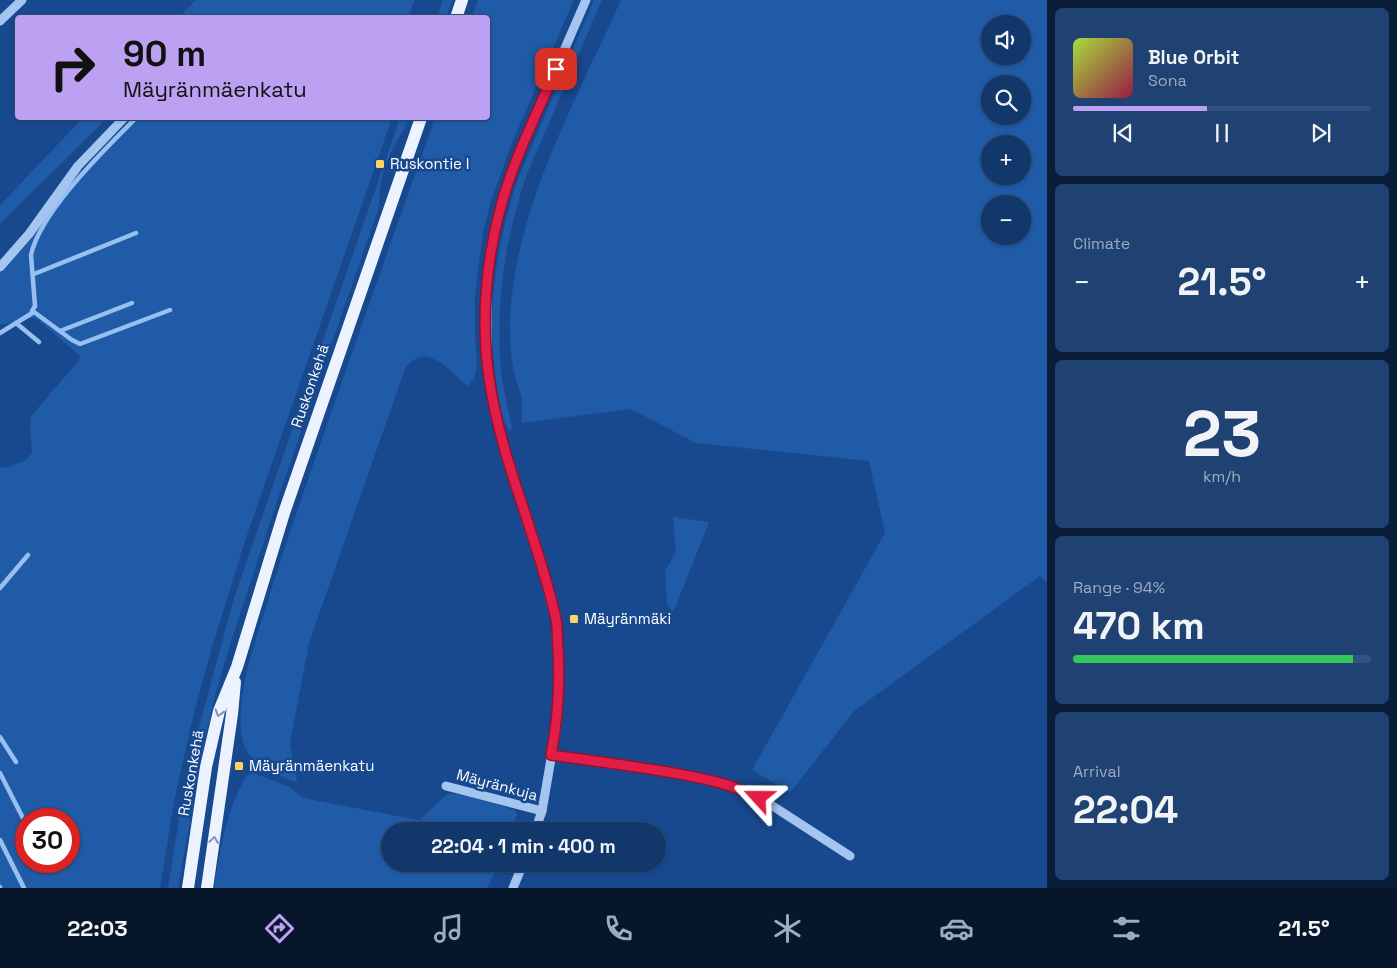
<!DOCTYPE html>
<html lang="en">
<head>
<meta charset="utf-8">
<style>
  :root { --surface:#12376a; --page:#1f4272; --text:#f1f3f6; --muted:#9cacc1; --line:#31517e; --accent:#bca0f2 }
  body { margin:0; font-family:"Space Grotesk",sans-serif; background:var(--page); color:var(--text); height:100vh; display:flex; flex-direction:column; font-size:19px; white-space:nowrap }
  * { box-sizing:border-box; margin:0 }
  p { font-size:16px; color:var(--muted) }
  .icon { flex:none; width:28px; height:28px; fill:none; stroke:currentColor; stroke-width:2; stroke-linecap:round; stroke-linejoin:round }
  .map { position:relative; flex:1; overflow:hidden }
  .details { display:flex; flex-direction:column; gap:8px; padding:8px; background:#0a1e3a; width:350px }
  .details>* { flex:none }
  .top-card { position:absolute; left:15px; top:15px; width:475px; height:105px; border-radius:5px; box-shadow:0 1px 4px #0004,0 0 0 1px var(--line); background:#bca0f2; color:#111; overflow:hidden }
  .fabs { position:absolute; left:981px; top:15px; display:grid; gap:10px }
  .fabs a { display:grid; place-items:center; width:50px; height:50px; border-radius:50%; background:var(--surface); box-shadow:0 1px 4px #0004,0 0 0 1px var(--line); font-size:25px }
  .speed { position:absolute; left:15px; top:808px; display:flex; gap:10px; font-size:25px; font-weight:700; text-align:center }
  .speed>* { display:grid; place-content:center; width:65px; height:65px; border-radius:50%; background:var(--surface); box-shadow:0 1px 4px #0004,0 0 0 1px var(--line); line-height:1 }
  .speed .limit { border:8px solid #d22; background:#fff; color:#111 }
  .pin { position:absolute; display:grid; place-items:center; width:42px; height:42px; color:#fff; margin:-21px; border-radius:10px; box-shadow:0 2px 8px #0006 }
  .me { position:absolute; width:55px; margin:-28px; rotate:294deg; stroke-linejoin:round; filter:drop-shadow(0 0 4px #0008) }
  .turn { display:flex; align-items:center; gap:18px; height:105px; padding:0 25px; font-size:22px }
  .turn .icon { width:65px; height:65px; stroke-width:2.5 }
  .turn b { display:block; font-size:35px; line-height:42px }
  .big { font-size:38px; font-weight:700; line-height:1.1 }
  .details .widget { flex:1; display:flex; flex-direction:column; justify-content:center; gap:8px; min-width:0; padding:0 18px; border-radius:8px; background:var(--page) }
  .details .dial { align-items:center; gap:0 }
  .dial b { font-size:65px; line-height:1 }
  .song { display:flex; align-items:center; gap:15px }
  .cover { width:60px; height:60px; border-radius:8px; background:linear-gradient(135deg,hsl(80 70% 55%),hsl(340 70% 35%)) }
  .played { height:5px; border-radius:2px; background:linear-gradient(90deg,var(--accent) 45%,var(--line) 45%) }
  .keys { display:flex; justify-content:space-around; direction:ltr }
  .heat { display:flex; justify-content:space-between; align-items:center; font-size:28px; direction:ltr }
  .charge { height:8px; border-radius:4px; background:linear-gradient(90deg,#34c759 94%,var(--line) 0) }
  .trip { position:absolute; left:381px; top:822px; width:285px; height:50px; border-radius:25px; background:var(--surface); box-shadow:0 1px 4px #0004,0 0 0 1px var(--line); font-weight:700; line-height:50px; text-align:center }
  .dock { display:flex; height:80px; justify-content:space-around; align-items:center; background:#07162a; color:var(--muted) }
  .dock .icon { width:35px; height:35px }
  .dock .active { color:var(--accent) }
  .dock b { font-size:22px; color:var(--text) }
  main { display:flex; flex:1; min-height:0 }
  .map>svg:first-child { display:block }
  .green { fill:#205ba7; fill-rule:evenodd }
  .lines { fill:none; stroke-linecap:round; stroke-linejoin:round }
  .stream { stroke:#97bff1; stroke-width:4.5 }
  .minor { stroke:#a4c5ef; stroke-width:9 }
  .major { stroke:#ecf3ff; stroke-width:12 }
  .oneway { stroke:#7796c1 }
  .route-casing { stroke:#92132f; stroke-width:12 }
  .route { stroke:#e11d48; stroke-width:9 }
  .poi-dot { fill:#ffd462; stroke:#18498e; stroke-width:2 }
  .labels { text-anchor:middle; stroke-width:5; stroke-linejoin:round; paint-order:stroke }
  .poi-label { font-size:15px; fill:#fff; stroke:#18498e; text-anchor:start }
  .street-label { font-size:15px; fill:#fff; stroke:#18498e }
</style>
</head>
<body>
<main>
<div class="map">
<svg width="1047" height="888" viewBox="0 0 1047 888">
  <rect width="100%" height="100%" fill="#18498e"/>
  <g class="green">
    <polygon points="196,0 415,0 408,17 179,17"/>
    <polygon points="443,0 452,0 446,17 437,17"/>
    <path d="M478,0H574L512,143L490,204L483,233L475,295V332L477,366L474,380L467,386C449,370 425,340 405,369L309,643L290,743L297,781H293C271,773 246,762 242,737C235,699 254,644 266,607C277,571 289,535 301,500C345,372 390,245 435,118H488V18L472,17Z"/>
    <path d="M594,0H602L527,174C505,238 495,303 501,371C503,390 508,409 512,428L509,431C501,418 500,401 497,387C485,315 496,243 519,176Z"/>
    <path d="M621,0H1047V582L1040,576L854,711L790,793L752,770L885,533L869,461L696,443L631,409L521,423C522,414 523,405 521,396C520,389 516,382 515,375C510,357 510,336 510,318C516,205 576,101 621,0ZM990,24H1022V56H990ZM990,84H1022V116H990ZM990,144H1022V176H990ZM990,204H1022V236H990Z"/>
    <polygon points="83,118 107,118 0,224 0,205"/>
    <path d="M135,118H392L247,535L213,644L194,712L174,802L160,888H0V467L6,468L26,460L32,453L30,423L31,416L80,359V356L38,320L33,318L0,325V272L28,243L93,160ZM26,819H69V861H26Z"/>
    <path d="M400,118H410C400,137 386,157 382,178C379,190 380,202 377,213L280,492L229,648L214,699L204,744L178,888H168L181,807L195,742L234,598Z"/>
    <polygon points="673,517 709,522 675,608 672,611 667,604 665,571 676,552"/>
    <path d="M250,773L256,774L289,787L303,798L418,820L421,819L446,795C459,791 499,806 514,810L517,814L511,831H390V864H499L487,888H214C220,854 224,821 239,790C242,784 244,777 250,773Z"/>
  </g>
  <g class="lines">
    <g class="stream">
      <polyline points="34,274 136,233"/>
      <path d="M32,311L35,306L31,255C40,212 105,149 136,118"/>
      <polyline points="16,323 39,342"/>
      <polyline points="60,331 132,303"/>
      <polyline points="0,333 34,312 72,340 80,344 170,310"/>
      <polyline points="0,588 28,555"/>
      <polyline points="0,737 16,762"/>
      <polyline points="0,773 26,824"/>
      <polyline points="0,840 24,888"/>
      <polyline points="0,887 0,888"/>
    </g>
    <g class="minor">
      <polyline points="0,21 22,0"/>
      <polyline points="0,267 29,234 78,166 124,118"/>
      <polyline points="551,755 619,764 710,780 730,786 750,793 768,803 850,856"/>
      <polyline points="446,786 542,811"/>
      <polyline points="535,831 542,811 556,730 559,670 556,621 543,573 502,443 491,390 487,362 487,287 492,245 501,205 515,163 586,0"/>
      <polyline points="513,888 523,864"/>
    </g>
    <g class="major">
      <polyline points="456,18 462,0"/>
      <polyline points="188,888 206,767 219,711 237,667 284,513 421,118"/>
      <polyline points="207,888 232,714 235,682"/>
    </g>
  </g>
  <defs><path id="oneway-chevron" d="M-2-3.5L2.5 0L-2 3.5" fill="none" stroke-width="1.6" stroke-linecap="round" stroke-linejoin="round" transform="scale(1.25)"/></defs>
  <g class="oneway">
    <use href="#oneway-chevron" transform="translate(219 713) rotate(107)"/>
    <use href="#oneway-chevron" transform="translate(214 840) rotate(-82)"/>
  </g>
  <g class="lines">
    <g class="route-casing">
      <path id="route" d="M556,69C537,114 514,158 501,206C485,264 480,330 491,390C504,468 539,541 556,619C558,629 557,640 558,649C560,685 558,720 551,755C588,760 625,765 662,771C696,777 729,782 759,798"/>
    </g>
    <use href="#route" class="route"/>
  </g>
  <g class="poi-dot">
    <rect x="375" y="159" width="10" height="10" rx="2.5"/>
    <rect x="569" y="614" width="10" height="10" rx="2.5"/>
    <rect x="234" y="761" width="10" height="10" rx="2.5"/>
  </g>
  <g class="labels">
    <g class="poi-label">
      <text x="390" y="169">Ruskontie I</text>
      <text x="584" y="624">Mäyränmäki</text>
      <text x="249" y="771">Mäyränmäenkatu</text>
    </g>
    <g class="street-label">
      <text transform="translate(310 386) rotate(-71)" y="5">Ruskonkehä</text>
      <text transform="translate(191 773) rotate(-80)" y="5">Ruskonkehä</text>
      <text transform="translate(497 785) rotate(15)" y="5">Mäyränkuja</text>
    </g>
  </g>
</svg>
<div class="fabs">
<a><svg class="icon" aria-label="sound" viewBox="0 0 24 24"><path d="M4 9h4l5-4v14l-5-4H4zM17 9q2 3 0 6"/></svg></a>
<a><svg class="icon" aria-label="search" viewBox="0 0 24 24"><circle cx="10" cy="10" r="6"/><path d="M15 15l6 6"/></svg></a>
<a>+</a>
<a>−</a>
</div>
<div class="speed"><div class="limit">30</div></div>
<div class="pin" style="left:556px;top:69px;background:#d93025"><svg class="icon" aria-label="arrive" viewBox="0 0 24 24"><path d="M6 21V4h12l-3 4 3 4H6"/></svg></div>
<svg class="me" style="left:759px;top:798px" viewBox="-20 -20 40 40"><path d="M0-17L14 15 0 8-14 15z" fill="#e11d48" stroke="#fff" stroke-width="4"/></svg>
<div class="trip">22:04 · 1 min · 400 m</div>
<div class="top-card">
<div class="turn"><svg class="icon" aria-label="right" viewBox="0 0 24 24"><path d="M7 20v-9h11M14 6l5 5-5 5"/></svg><div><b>90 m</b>Mäyränmäenkatu</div></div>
</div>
</div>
<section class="details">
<div class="widget">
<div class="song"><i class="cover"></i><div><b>Blue Orbit</b><p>Sona</p></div></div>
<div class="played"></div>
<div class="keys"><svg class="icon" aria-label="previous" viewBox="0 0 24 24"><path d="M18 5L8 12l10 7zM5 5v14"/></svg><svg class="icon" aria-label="pause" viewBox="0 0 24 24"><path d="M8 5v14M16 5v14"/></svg><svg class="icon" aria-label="next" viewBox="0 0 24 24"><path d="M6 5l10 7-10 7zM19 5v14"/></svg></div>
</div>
<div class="widget"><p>Climate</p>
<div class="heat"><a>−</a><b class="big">21.5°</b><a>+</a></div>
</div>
<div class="widget dial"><b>23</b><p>km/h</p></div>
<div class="widget"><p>Range · 94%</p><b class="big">470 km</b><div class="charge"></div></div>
<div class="widget"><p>Arrival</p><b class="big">22:04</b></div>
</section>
</main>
<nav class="dock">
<b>22:03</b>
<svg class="icon active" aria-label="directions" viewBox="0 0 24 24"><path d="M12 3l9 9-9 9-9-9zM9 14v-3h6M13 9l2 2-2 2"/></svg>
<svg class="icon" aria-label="music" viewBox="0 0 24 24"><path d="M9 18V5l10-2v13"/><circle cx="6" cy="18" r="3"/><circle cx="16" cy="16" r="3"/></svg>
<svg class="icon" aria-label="phone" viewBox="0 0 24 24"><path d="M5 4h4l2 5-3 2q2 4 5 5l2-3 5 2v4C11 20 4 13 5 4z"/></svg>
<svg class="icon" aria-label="climate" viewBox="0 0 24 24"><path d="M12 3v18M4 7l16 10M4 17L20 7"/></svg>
<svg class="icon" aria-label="car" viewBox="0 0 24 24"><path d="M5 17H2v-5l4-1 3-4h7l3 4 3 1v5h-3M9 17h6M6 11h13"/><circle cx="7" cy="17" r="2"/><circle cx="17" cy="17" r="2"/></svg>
<svg class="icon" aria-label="filters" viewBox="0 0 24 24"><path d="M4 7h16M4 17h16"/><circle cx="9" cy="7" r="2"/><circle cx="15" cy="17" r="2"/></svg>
<b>21.5°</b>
</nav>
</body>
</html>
